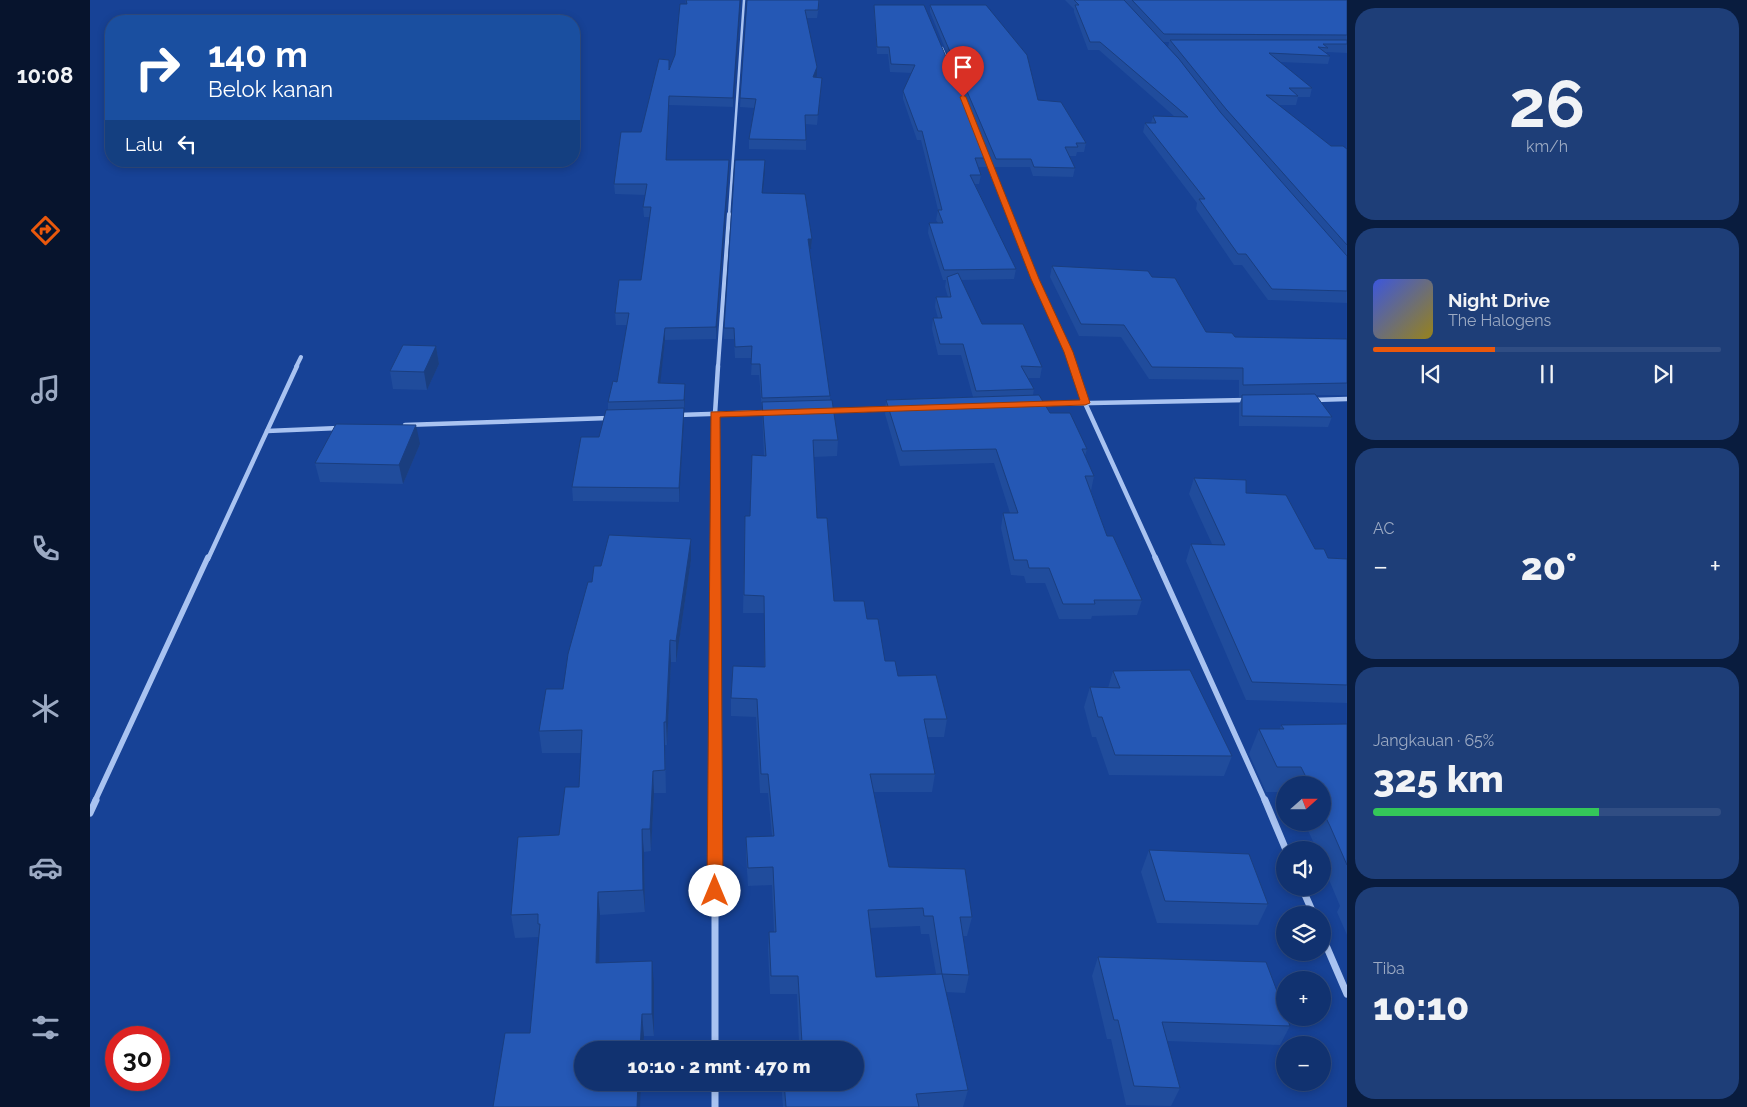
<!DOCTYPE html>
<html lang="id">
<head>
<meta charset="utf-8">
<style>
  :root { --surface:#113270; --page:#1e3e78; --text:#f1f3f6; --muted:#9caac3; --line:#304d83; --accent:#ea580c }
  body { margin:0; font-family:Raleway,sans-serif; background:var(--page); color:var(--text); height:100vh; display:flex; flex-direction:column; font-size:19px; white-space:nowrap }
  * { box-sizing:border-box; margin:0 }
  p { font-size:16px; color:var(--muted) }
  .icon { flex:none; width:28px; height:28px; fill:none; stroke:currentColor; stroke-width:2; stroke-linecap:round; stroke-linejoin:round }
  .map { position:relative; flex:1; overflow:hidden }
  .panel { display:flex; flex-direction:column; gap:8px; padding:8px; background:#091c3e; width:400px }
  .panel>* { flex:none }
  .banner { position:absolute; left:15px; top:15px; width:475px; height:152px; border-radius:20px; box-shadow:0 2px 8px #0003,0 0 0 1px var(--line); background:#1a4fa0; color:#fff; overflow:hidden }
  .needle { width:32px; rotate:69deg }
  .tools { position:absolute; left:1186px; top:776px; display:grid; gap:10px }
  .tools a { display:grid; place-items:center; width:55px; height:55px; border-radius:50%; background:var(--surface); box-shadow:0 2px 8px #0003,0 0 0 1px var(--line); font-size:25px }
  .speed { position:absolute; left:15px; top:1026px; display:flex; gap:10px; font-size:25px; font-weight:700; text-align:center }
  .speed>* { display:grid; place-content:center; width:65px; height:65px; border-radius:50%; background:var(--surface); box-shadow:0 2px 8px #0003,0 0 0 1px var(--line); line-height:1 }
  .speed .limit { border:8px solid #d22; background:#fff; color:#111 }
  .pin { position:absolute; display:grid; place-items:center; width:42px; height:42px; color:#fff; margin:-51px -21px; border-radius:50% 50% 50% 0; rotate:-45deg; box-shadow:0 0 5px #0007 }
  .pin .icon { rotate:45deg }
  .me { position:absolute; width:55px; margin:-28px; rotate:0deg; stroke-linejoin:round; filter:drop-shadow(0 0 4px #0008) }
  .turn { display:flex; align-items:center; gap:18px; height:105px; padding:0 20px; font-size:22px }
  .turn .icon { width:65px; height:65px; stroke-width:2.5 }
  .turn b { display:block; font-size:35px; line-height:42px }
  .then { display:flex; align-items:center; height:48px; padding:0 20px; background:#0003; gap:10px; font-size:19px }
  .big { font-size:38px; font-weight:800; line-height:1.1 }
  .panel .card { flex:1; display:flex; flex-direction:column; justify-content:center; gap:8px; min-width:0; padding:0 18px; border-radius:20px; background:var(--page) }
  .panel .dial { align-items:center; gap:0 }
  .dial b { font-size:65px; line-height:1 }
  .song { display:flex; align-items:center; gap:15px }
  .cover { width:60px; height:60px; border-radius:8px; background:linear-gradient(135deg,hsl(230 70% 55%),hsl(50 70% 35%)) }
  .played { height:5px; border-radius:2px; background:linear-gradient(90deg,var(--accent) 35%,var(--line) 35%) }
  .keys { display:flex; justify-content:space-around; direction:ltr }
  .heat { display:flex; justify-content:space-between; align-items:center; font-size:28px; direction:ltr }
  .charge { height:8px; border-radius:4px; background:linear-gradient(90deg,#34c759 65%,var(--line) 0) }
  .trip { position:absolute; left:484px; top:1041px; width:290px; height:50px; border-radius:25px; background:var(--surface); box-shadow:0 2px 8px #0003,0 0 0 1px var(--line); font-weight:800; line-height:50px; text-align:center }
  main { display:flex; flex:1; min-height:0 }
  .tab-bar { display:flex; flex-direction:column; width:90px; justify-content:space-around; align-items:center; background:#07142d; color:var(--muted) }
  .tab-bar .icon { width:35px; height:35px }
  .tab-bar .selected { color:var(--accent) }
  .tab-bar b { font-size:22px; color:var(--text) }
  .map>svg:first-child { display:block }
  .lines { fill:none; stroke-linecap:round; stroke-linejoin:round }
  .street-far4 { stroke:#a9c3f1; stroke-width:2.5 }
  .street-far3 { stroke:#a9c3f1; stroke-width:4 }
  .street-far2 { stroke:#a9c3f1; stroke-width:4.5 }
  .street-far1 { stroke:#a9c3f1; stroke-width:5.5 }
  .street { stroke:#a9c3f1; stroke-width:7 }
  .wall { fill:#204c9c; fill-rule:evenodd }
  .shaded-wall { fill:#1a3e7f }
  .building { fill:#2558b5; stroke:#1a3e7f; fill-rule:evenodd }
  .route { fill:#ea580c; stroke:#983908 }
</style>
</head>
<body>
<main>
<nav class="tab-bar">
<b>10:08</b>
<svg class="icon selected" aria-label="directions" viewBox="0 0 24 24"><path d="M12 3l9 9-9 9-9-9zM9 14v-3h6M13 9l2 2-2 2"/></svg>
<svg class="icon" aria-label="music" viewBox="0 0 24 24"><path d="M9 18V5l10-2v13"/><circle cx="6" cy="18" r="3"/><circle cx="16" cy="16" r="3"/></svg>
<svg class="icon" aria-label="phone" viewBox="0 0 24 24"><path d="M5 4h4l2 5-3 2q2 4 5 5l2-3 5 2v4C11 20 4 13 5 4z"/></svg>
<svg class="icon" aria-label="climate" viewBox="0 0 24 24"><path d="M12 3v18M4 7l16 10M4 17L20 7"/></svg>
<svg class="icon" aria-label="car" viewBox="0 0 24 24"><path d="M5 17H2v-5l4-1 3-4h7l3 4 3 1v5h-3M9 17h6M6 11h13"/><circle cx="7" cy="17" r="2"/><circle cx="17" cy="17" r="2"/></svg>
<svg class="icon" aria-label="filters" viewBox="0 0 24 24"><path d="M4 7h16M4 17h16"/><circle cx="9" cy="7" r="2"/><circle cx="15" cy="17" r="2"/></svg>
</nav>
<div class="map">
<svg width="1257" height="1107" viewBox="0 0 1257 1107">
  <rect width="100%" height="100%" fill="#174296"/>
  <g class="lines">
    <g class="street-far4">
      <polyline points="852,48 878,109"/>
      <polyline points="896,154 920,215"/>
      <polyline points="639,215 654,0"/>
    </g>
    <g class="street-far3">
      <polyline points="920,214 945,279 979,352 984,367"/>
      <polyline points="206,367 211,357"/>
      <polyline points="628,367 639,214"/>
    </g>
    <g class="street-far2">
      <polyline points="983,366 995,403 1066,559"/>
      <polyline points="1223,400 1257,399"/>
      <polyline points="950,404 1157,400"/>
      <polyline points="738,411 802,409"/>
      <polyline points="588,415 679,412"/>
      <polyline points="315,425 519,418"/>
      <polyline points="177,431 249,428"/>
      <polyline points="118,559 207,366"/>
      <polyline points="625,559 625,414 628,366"/>
    </g>
    <g class="street-far1">
      <polyline points="625,557 625,801"/>
      <polyline points="1065,557 1175,801"/>
      <polyline points="5,801 118,557"/>
    </g>
    <g class="street">
      <polyline points="625,800 625,1050"/>
      <polyline points="1175,800 1196,850"/>
      <polyline points="0,813 6,800"/>
      <polyline points="1212,888 1224,915"/>
      <polyline points="1232,936 1257,994"/>
      <polyline points="625,1082 625,1107"/>
    </g>
  </g>
  <g class="wall">
    <polygon points="595,0 651,0 643,107 579,105 576,160 639,170 626,339 575,340 570,383 595,396 594,413 589,502 483,501 482,487 509,437 518,410 518,402 527,382 537,325 526,325 525,313 551,280 560,217 554,217 553,207 555,195 525,194 524,184 551,132 585,55 596,4"/>
    <polygon points="657,0 730,0 727,18 716,18 727,67 726,77 731,86 727,125 715,124 716,140 716,150 659,149 659,139 664,108 650,107"/>
    <path d="M975,0H1257V53L1237,52L1236,53L1240,56L1238,64L1190,62L1222,88L1220,97H1208L1206,105H1188L1241,146L1257,149V303L1178,300L1152,265H1144L1106,209L1107,203L1053,132L1055,123H1061L1063,116L1085,117L1009,50H998L984,12V9ZM1073,42H1079L1078,47Z"/>
    <polygon points="784,5 899,158 898,167 888,167 891,175 889,184 885,184 926,269 924,279 871,280 892,324 952,367 950,378 938,378 944,389 943,395 960,413 997,449 995,456 1004,476 1001,491 1017,536 1052,600 1047,615 1002,616 1001,619 969,619 955,583 936,583 934,576 921,575 911,528 913,513 920,513 904,463 810,466 795,414 796,400 883,397 871,355 848,355 842,329 843,318 848,318 845,307 846,297 858,297 855,287 856,280 853,280 838,233 839,223 848,223 846,220 848,210 831,140 827,140 813,99 813,91 822,73 800,72 798,54 787,54 784,12"/>
    <polygon points="840,5 996,143 994,152 987,152 986,156 979,156 985,168 983,177 943,176 940,167 904,167 840,12"/>
    <path d="M675,160L673,193L722,239L721,249H719L740,396V400L748,440L747,456L724,457L727,518L744,601L777,619L795,661L808,676L857,719L854,737H837L845,774L842,792H784L799,867L882,917L877,936H873L879,975L875,993L856,992L878,1090L873,1107H693L691,1082H765V1050H690L691,1043H709L707,994H680L678,950L679,932H684L682,885L658,886L656,855V837L682,836L678,793H670L666,717L641,716V698L674,667V613H653L655,516H660L674,456L672,410L669,375H661L662,358H645L644,339H634V328ZM830,926L831,934H839L846,974L786,977L780,928Z"/>
    <polygon points="962,266 1062,277 1116,332 1145,337 1257,339 1257,395 1225,395 1242,417 1238,427 1149,426 1149,405 1152,397 1149,397 1149,380 1059,379 1031,337 989,336 960,277"/>
    <polygon points="346,346 349,364 337,390 303,389 300,371"/>
    <polygon points="330,444 313,484 230,482 225,463"/>
    <polygon points="1104,478 1156,493 1225,549 1238,558 1257,559 1257,703 1156,700 1096,561 1101,544 1122,544 1099,494"/>
    <polygon points="601,539 601,560 586,662 581,662 577,745 575,745 576,793 564,793 561,851 554,852 555,912 510,915 509,963 564,984 564,1036 554,1036 553,1050 492,1050 440,1033 449,937 425,938 421,915 469,835 489,787 491,753 452,753 449,731 473,689 502,582 511,566"/>
    <polygon points="1023,671 1142,756 1134,776 1019,775 1006,737 1002,737 994,707 1000,687 1018,688"/>
    <polygon points="1257,724 1257,935 1247,912 1250,906 1232,863 1232,850 1227,850 1214,822 1232,822 1232,785 1195,785 1195,792 1176,792 1159,754 1169,729 1190,729 1191,725"/>
    <polygon points="1059,850 1178,904 1168,925 1067,923 1051,872"/>
    <polygon points="1008,957 1200,1026 1190,1045 1077,1041 1090,1088 1081,1106 1036,1105 1021,1039 1017,1039 1002,976"/>
  </g>
  <g class="shaded-wall">
    <polygon points="650,0 651,0 643,107 643,98"/>
    <polygon points="727,67 727,75 723,86 723,77"/>
    <polygon points="579,96 579,105 576,170 576,160"/>
    <polygon points="639,160 639,170 626,339 626,327"/>
    <polygon points="675,160 675,170 672,203 672,193"/>
    <polygon points="718,239 722,239 721,249 717,250"/>
    <polygon points="575,328 575,340 569,395 568,383"/>
    <polygon points="346,346 349,364 337,390 334,372"/>
    <polygon points="595,384 595,396 594,413 594,400"/>
    <polygon points="594,408 594,421 589,502 589,488"/>
    <polygon points="326,425 330,444 313,484 309,465"/>
    <polygon points="601,539 601,560 586,662 586,641"/>
    <polygon points="580,640 581,662 577,745 576,722"/>
    <polygon points="563,771 564,793 561,851 560,829"/>
    <polygon points="552,829 554,852 555,912 553,890"/>
    <polygon points="508,892 510,915 509,985 506,963"/>
    <polygon points="562,961 564,984 564,1036 562,1014"/>
    <polygon points="552,1014 554,1036 553,1050 550,1050"/>
    <polygon points="548,1082 551,1082 550,1107 547,1107"/>
  </g>
  <g class="building">
    <polygon points="596,0 650,0 643,98 579,96 576,160 639,160 626,327 575,328 568,383 595,384 594,400 518,402 523,381 527,382 539,313 525,313 529,280 551,280 561,207 553,207 557,184 524,184 531,132 551,132 569,59 579,60 579,70 585,55 590,4 597,4"/>
    <polygon points="657,0 729,0 728,10 715,10 727,67 723,77 732,78 728,115 715,115 716,140 659,139 666,99 650,98"/>
    <polygon points="984,0 1034,0 1089,59 1131,113 1257,256 1257,291 1182,289 1156,254 1148,254 1109,199 1115,199 1055,123 1066,123 1063,116 1098,117 1010,42 1000,42 985,5 989,5"/>
    <polygon points="1042,0 1257,0 1257,35 1074,34"/>
    <polygon points="784,5 834,5 899,158 885,158 891,175 880,175 926,269 854,270 839,223 853,223 848,210 852,210 832,131 828,131 813,91 825,65 801,64 799,47 787,47"/>
    <polygon points="840,5 896,5 937,55 948,100 971,102 996,143 986,143 988,147 975,147 985,168 944,167 941,159 906,159"/>
    <polygon points="1080,40 1257,40 1257,44 1233,44 1238,48 1228,47 1240,56 1179,53 1222,88 1199,88 1208,96 1176,95 1241,146 1253,146 1257,149 1257,245 1136,109"/>
    <polygon points="645,160 675,160 672,193 715,194 722,239 718,239 740,396 672,398 670,364 661,364 662,346 645,347 644,328 634,328"/>
    <polygon points="962,266 1058,271 1062,277 1085,278 1116,332 1142,333 1145,337 1257,339 1257,383 1153,385 1153,368 1062,367 1034,325 991,324"/>
    <polygon points="868,273 892,324 933,324 952,367 931,366 944,389 886,391 873,344 850,344 843,318 852,318 846,297 861,297 857,277"/>
    <polygon points="313,345 346,346 334,372 300,371"/>
    <polygon points="1225,394 1242,417 1152,416 1152,395"/>
    <polygon points="949,395 960,413 980,413 997,449 992,449 1004,476 995,476 1017,536 1023,536 1052,600 1004,600 1005,604 973,604 959,568 939,568 937,560 924,560 913,513 928,513 906,449 812,451 796,400"/>
    <path d="M742,400L748,440H723L727,518H737L744,601H774L777,619H788L795,661H805L808,676L846,675L857,719H834L845,774H780L799,867L875,869L882,917H870L879,975L852,974L878,1090L826,1094L829,1107H696L694,1082H765V1050H691V1043H712L708,976H681L679,932H686L683,867L658,868L656,837L684,836L678,774H671L667,699L641,698L643,666L675,667L674,596L654,595L655,516H660L662,455L676,456L672,402ZM833,908L834,916H843L852,974L786,977L778,910Z"/>
    <polygon points="594,408 589,488 482,487 491,437 509,437 516,410"/>
    <polygon points="246,424 326,425 309,465 225,463"/>
    <polygon points="1104,478 1156,480 1156,493 1196,495 1225,549 1234,549 1238,558 1257,559 1257,685 1162,682 1101,544 1135,545"/>
    <polygon points="519,535 601,539 586,641 580,640 576,722 574,722 575,770 563,771 560,829 552,829 553,890 508,892 506,963 562,961 562,1014 552,1014 550,1050 492,1050 492,1082 548,1082 547,1107 403,1107 415,1033 440,1033 450,924 448,924 448,914 421,915 428,837 469,835 475,787 489,787 492,730 449,731 456,689 473,689 478,654 498,582 502,582 504,566 511,566"/>
    <polygon points="1100,670 1142,756 1025,755 1012,717 1008,717 1000,687 1030,688 1023,671"/>
    <polygon points="1257,724 1257,865 1240,826 1232,810 1232,785 1220,785 1211,767 1187,767 1169,729 1194,729 1191,725"/>
    <polygon points="1059,850 1159,854 1178,904 1075,901"/>
    <polygon points="1008,957 1176,962 1195,1012 1195,1018 1197,1018 1200,1026 1072,1022 1090,1088 1044,1086 1028,1020 1024,1020"/>
  </g>
  <polygon class="route" points="873,95 876,97 949,279 983,352 1000,403 995,405 630,417 633,891 630,896 625,898 619,896 617,891 621,412 990,400 974,352 941,279 870,97"/>
</svg>
<div class="tools">
<a><svg class="needle" viewBox="-14 -14 28 28"><path d="M0-13l5 13h-10z" fill="#e53935"/><path d="M0 13l5-13h-10z" fill="#9caac3"/></svg></a>
<a><svg class="icon" aria-label="sound" viewBox="0 0 24 24"><path d="M4 9h4l5-4v14l-5-4H4zM17 9q2 3 0 6"/></svg></a>
<a><svg class="icon" aria-label="layers" viewBox="0 0 24 24"><path d="M12 4l9 5-9 5-9-5zM3 14l9 5 9-5"/></svg></a>
<a>+</a>
<a>−</a>
</div>
<div class="speed"><div class="limit">30</div></div>
<div class="pin" style="left:873px;top:97px;background:#d93025"><svg class="icon" aria-label="arrive" viewBox="0 0 24 24"><path d="M6 21V4h12l-3 4 3 4H6"/></svg></div>
<svg class="me" style="left:625px;top:891px" viewBox="-20 -20 40 40"><circle r="19" fill="#fff"/><path d="M0-13L10 11 0 6-10 11z" fill="#ea580c"/></svg>
<div class="trip">10:10 · 2 mnt · 470 m</div>
<div class="banner">
<div class="turn"><svg class="icon" aria-label="right" viewBox="0 0 24 24"><path d="M7 20v-9h11M14 6l5 5-5 5"/></svg><div><b>140 m</b>Belok kanan</div></div>
<div class="then">Lalu<svg class="icon" aria-label="left" viewBox="0 0 24 24"><path d="M17 20v-9H6M10 6l-5 5 5 5"/></svg></div>
</div>
</div>
<section class="panel">
<div class="card dial"><b>26</b><p>km/h</p></div>
<div class="card">
<div class="song"><i class="cover"></i><div><b>Night Drive</b><p>The Halogens</p></div></div>
<div class="played"></div>
<div class="keys"><svg class="icon" aria-label="previous" viewBox="0 0 24 24"><path d="M18 5L8 12l10 7zM5 5v14"/></svg><svg class="icon" aria-label="pause" viewBox="0 0 24 24"><path d="M8 5v14M16 5v14"/></svg><svg class="icon" aria-label="next" viewBox="0 0 24 24"><path d="M6 5l10 7-10 7zM19 5v14"/></svg></div>
</div>
<div class="card"><p>AC</p>
<div class="heat"><a>−</a><b class="big">20°</b><a>+</a></div>
</div>
<div class="card"><p>Jangkauan · 65%</p><b class="big">325 km</b><div class="charge"></div></div>
<div class="card"><p>Tiba</p><b class="big">10:10</b></div>
</section>
</main>
</body>
</html>
